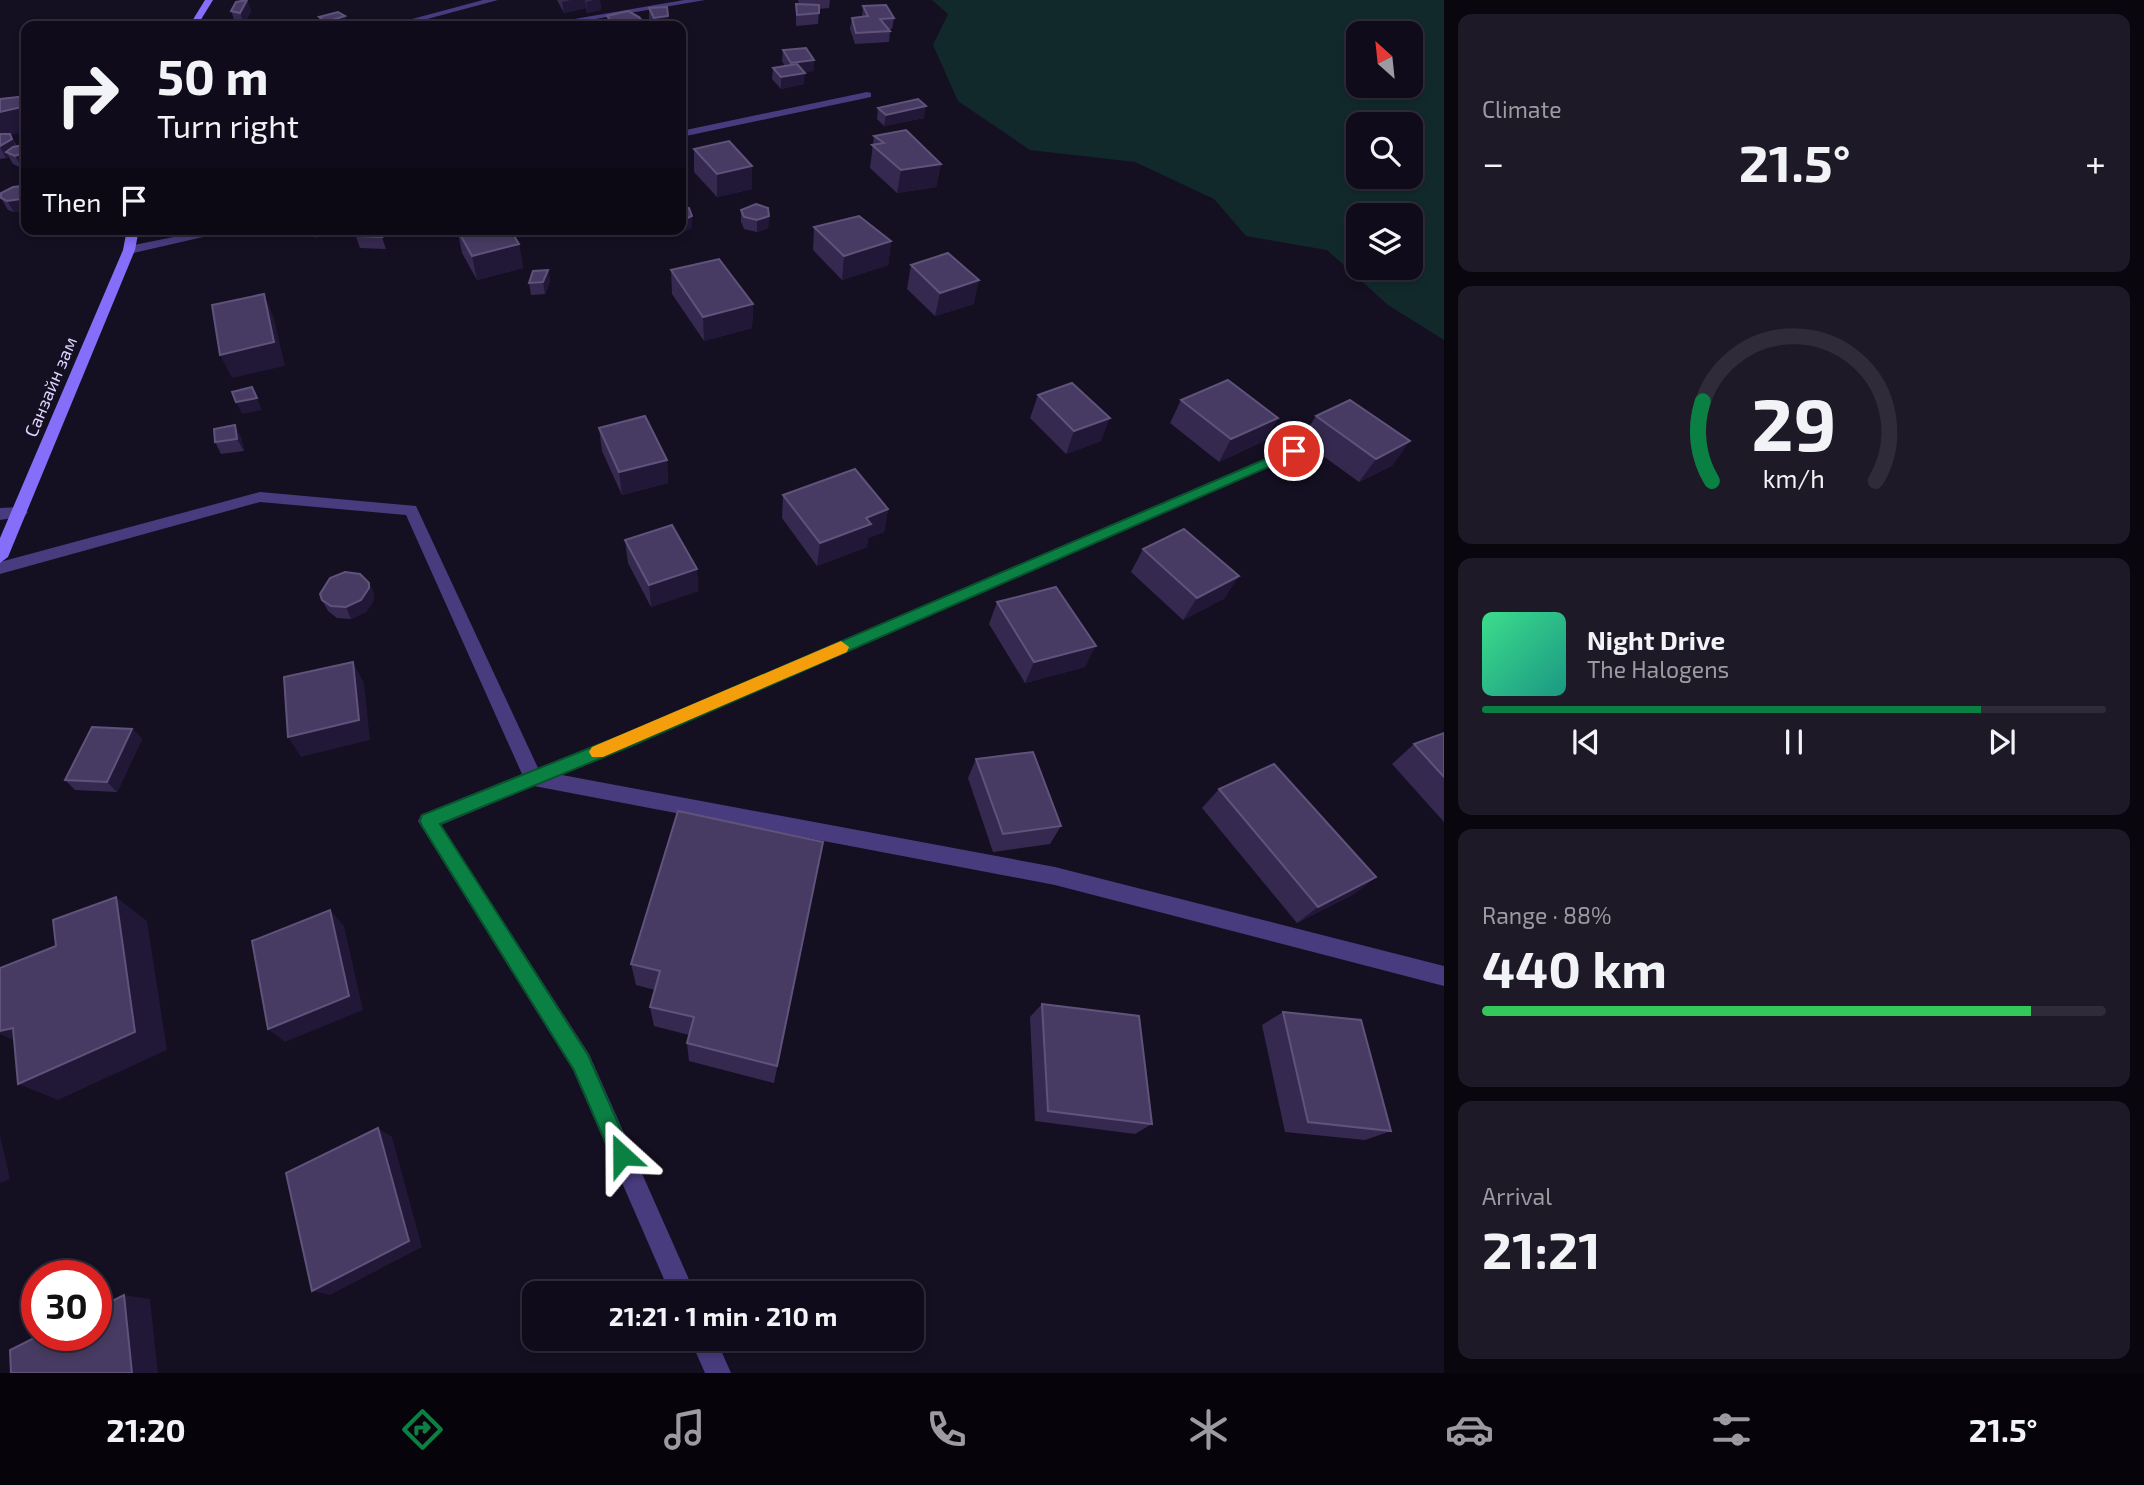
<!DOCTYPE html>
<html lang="en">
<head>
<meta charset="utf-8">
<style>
  :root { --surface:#100b1a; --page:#1e1927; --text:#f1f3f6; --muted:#9c9ba2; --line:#302b39; --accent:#0b8043 }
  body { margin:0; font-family:"Exo 2",sans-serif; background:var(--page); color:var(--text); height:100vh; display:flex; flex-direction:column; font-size:26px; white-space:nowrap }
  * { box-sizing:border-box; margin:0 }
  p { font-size:23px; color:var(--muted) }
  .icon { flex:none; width:38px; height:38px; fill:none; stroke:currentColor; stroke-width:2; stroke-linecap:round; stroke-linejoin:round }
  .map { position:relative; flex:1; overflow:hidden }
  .drawer { display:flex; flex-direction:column; gap:14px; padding:14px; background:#09060e; width:700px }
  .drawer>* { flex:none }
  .banner { position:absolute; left:21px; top:21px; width:665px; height:214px; border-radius:14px; box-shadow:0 4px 10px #0003,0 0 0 2px var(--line); background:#100b1a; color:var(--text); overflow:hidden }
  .needle { width:46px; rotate:333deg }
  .controls { position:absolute; left:1346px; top:21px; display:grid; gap:14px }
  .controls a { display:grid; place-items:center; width:77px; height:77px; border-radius:14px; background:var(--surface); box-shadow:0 4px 10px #0003,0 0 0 2px var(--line); font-size:35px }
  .speed { position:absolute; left:21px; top:1260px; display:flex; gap:14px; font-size:35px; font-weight:700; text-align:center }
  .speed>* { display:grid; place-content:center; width:91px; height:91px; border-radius:50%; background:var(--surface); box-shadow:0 4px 10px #0003,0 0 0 2px var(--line); line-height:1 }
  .speed .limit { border:10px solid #d22; background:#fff; color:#111 }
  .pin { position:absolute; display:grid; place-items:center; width:60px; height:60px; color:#fff; margin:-30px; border:4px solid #fff; border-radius:50%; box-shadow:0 2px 7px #0007 }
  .me { position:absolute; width:77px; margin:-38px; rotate:336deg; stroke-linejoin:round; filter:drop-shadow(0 0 5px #0008) }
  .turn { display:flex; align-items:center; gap:24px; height:147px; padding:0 21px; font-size:32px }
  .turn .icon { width:91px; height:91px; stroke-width:2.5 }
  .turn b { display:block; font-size:49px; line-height:60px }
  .then { display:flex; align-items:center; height:66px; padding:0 21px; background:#0003; gap:14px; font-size:26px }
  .big { font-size:52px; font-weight:700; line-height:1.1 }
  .drawer .card { flex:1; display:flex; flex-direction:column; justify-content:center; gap:10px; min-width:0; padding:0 24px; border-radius:14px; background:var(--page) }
  .drawer .dial { align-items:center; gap:0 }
  .dial svg { height:182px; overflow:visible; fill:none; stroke:var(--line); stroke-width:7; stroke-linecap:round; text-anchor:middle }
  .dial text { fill:var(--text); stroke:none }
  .song { display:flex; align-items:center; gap:21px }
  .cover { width:84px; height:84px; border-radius:10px; background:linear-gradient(135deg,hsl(150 70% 55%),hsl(170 70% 35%)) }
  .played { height:7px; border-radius:4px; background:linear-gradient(90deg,var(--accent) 80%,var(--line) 80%) }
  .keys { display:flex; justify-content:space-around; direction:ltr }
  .heat { display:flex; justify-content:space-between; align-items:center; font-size:38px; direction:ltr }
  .charge { height:10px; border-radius:5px; background:linear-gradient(90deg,#34c759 88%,var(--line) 0) }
  .trip { position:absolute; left:522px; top:1281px; width:402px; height:70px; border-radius:14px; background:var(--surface); box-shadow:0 4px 10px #0003,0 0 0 2px var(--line); font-weight:700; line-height:70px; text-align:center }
  .menu { display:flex; height:112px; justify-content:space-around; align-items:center; background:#06040a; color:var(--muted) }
  .menu .icon { width:49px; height:49px }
  .menu .on { color:var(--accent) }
  .menu b { font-size:32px; color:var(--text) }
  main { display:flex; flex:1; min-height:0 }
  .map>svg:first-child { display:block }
  .green { fill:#12292c; fill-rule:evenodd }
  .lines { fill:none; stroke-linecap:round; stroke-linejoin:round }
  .minor { fill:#483c7f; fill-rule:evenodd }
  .secondary { fill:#856ef9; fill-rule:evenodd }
  .wall { fill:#362950 }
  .shaded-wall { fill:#211736 }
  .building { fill:#483b63; stroke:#5f537b; stroke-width:2 }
  .route { fill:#0b8043; stroke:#07532c; stroke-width:2 }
  .slow { fill:#f59e0b }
  .labels { text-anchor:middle; stroke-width:7; stroke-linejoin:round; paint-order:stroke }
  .far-street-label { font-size:18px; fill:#ddd2fd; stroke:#150f22 }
</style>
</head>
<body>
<main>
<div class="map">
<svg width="1444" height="1373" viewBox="0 0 1444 1373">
  <rect width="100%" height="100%" fill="#150f22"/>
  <path class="green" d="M932,0H1444V340L1388,305L1327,250L1246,236L1214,199L1135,162L1030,150L958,101L933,45L948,14ZM1358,33H1410V86H1358ZM1358,124H1410V177H1358ZM1358,215H1410V268H1358Z"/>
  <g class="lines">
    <g class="minor">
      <polygon points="483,0 498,0 401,26 386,26"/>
      <polygon points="684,0 705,0 555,26 534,26"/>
      <polygon points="867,92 871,93 871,97 681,137 681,131"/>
      <polygon points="213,229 238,229 129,254 123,250 129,246"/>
      <polygon points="1294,446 1299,448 1301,451 1299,454 562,775 1055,867 1444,966 1444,986 1055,885 534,786 441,825 589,1054 695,1293 670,1293 573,1070 418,821 421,815 522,774 406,515 260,502 0,574 0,562 260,492 416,506 538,768 624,734"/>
      <polygon points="20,507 28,512 25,516 0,520 0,508"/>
      <polygon points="690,1339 716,1339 731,1373 705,1373"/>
    </g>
    <g class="secondary">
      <polygon points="205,0 213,0 197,26 189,26"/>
      <polygon points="127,229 139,229 135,250 8,557 0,563 0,538 123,250"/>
    </g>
  </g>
  <g class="wall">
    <polygon points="247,0 251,11 244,24 235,22 231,11"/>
    <polygon points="557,0 600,0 601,10 587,13 586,8 564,13"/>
    <polygon points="798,0 830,0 829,8 819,9 818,24 796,26 796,4 799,4"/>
    <polygon points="863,6 894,18 892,29 889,29 890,31 889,42 855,44 850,29 852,18 862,17"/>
    <polygon points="649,8 668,26 654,26 649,18"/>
    <polygon points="345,16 348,26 321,26 319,17"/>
    <polygon points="607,16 647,26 608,26"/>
    <polygon points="783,50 814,71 804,72 804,84 781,89 772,79 773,68 785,66 782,61"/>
    <polygon points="0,99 10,135 17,146 26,145 26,166 22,168 13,164 9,157 6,158 0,159"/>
    <polygon points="878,108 924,118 884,126 877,119"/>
    <polygon points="874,136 941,164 936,187 897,193 870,168"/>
    <polygon points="694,149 752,166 752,189 717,197 694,172"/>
    <polygon points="13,187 14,212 8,210 1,198"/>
    <polygon points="741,210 769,216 768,228 757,232 744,229 741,222"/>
    <polygon points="692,216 692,228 673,236 666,229 681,229"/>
    <polygon points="814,227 891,241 888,265 842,280 813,250"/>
    <polygon points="308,229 344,229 316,238 309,232"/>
    <polygon points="353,229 382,237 386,249 360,248"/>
    <polygon points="457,229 519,244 523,268 477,280 462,253"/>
    <polygon points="911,265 974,304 935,316 907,289"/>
    <polygon points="548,270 550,282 545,294 531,295 529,283"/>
    <polygon points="671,270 753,304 752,328 704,341 672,294"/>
    <polygon points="1038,395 1101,441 1066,454 1030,418"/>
    <polygon points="1181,400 1278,418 1264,441 1219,462 1170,423"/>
    <polygon points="1316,416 1393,465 1359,482 1301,440"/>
    <polygon points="599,428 667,460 668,483 622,495 602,451"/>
    <polygon points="241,437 244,451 221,454 215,442"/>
    <polygon points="783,495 888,509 884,532 868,538 867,547 817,566 782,518"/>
    <polygon points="625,540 697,569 698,591 651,607 628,563"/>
    <polygon points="1143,549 1225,598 1183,620 1131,572"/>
    <polygon points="369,583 374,594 374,600 366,612 351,619 337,618 328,611 322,600"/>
    <polygon points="997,602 1085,667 1025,683 989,624"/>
    <polygon points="132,729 142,739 117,792 75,790 65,780"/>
    <polygon points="1444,733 1444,822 1392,764 1414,744"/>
    <polygon points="976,759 1061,826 1050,844 993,852 968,778"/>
    <polygon points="1219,789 1376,877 1354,894 1297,923 1202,808"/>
    <polygon points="823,842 774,1083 689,1061 687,1043 689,1035 654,1026 650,1007 655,990 636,985 631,964"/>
    <polygon points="1042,1004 1152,1124 1135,1134 1035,1121 1030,1017"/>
    <polygon points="1283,1012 1391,1131 1365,1140 1285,1132 1262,1025"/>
  </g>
  <g class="shaded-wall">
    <polygon points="247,0 251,11 244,24 240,13"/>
    <polygon points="571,0 585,0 586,8 564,13 562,2"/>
    <polygon points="594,0 600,0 601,10 587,13 586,2"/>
    <polygon points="345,16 348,26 327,26 326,22"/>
    <polygon points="668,16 668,26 655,26 654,18"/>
    <polygon points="814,60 814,71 790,74 791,63"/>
    <polygon points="805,73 804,84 781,89 781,77"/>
    <polygon points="26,106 26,132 10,135 18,150 6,152 9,157 6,158 0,147 0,112"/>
    <polygon points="926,106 924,118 884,126 886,115"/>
    <polygon points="26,152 26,166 22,168 15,156"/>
    <polygon points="941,164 936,187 897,193 901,170"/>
    <polygon points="752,166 752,189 717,197 717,174"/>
    <polygon points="26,196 26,211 14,212 7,201"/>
    <polygon points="692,216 692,228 673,236 673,229 681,229 681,221"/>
    <polygon points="769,216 768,228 757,232 757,220"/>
    <polygon points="312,229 344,229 316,238"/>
    <polygon points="891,241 888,265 842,280 844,256"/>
    <polygon points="519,244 523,268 477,280 472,256"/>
    <polygon points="548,270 550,282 545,294 543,282"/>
    <polygon points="979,280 974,304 935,316 940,293"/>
    <polygon points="264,294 274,318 285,366 232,378 220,355"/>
    <polygon points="753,304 752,328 704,341 703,317"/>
    <polygon points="252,387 262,410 242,414 236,402"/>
    <polygon points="1110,418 1101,441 1066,454 1074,431"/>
    <polygon points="1278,418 1264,441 1219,462 1231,439"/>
    <polygon points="235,425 241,437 244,451 237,439"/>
    <polygon points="1410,441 1393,465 1359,482 1376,459"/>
    <polygon points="667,460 668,483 622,495 619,472"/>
    <polygon points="888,509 884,532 868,538 867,547 817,566 820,543 866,518"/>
    <polygon points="697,569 698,591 651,607 649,585"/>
    <polygon points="1239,576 1225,598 1183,620 1197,598"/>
    <polygon points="369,583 374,594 374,600 366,612 351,619 346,607"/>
    <polygon points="1096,646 1085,667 1025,683 1034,662"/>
    <polygon points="353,662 364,683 370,740 301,757 288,737"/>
    <polygon points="132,729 142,739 117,792 107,782"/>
    <polygon points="1376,877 1354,894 1297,923 1318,907"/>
    <polygon points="116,897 147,921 167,1050 58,1100 18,1084"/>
    <polygon points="330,910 344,926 363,1010 285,1042 268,1029"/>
    <polygon points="13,1028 35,1050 0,1034 0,1031"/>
    <polygon points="378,1128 392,1137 422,1247 330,1295 312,1291"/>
    <polygon points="0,1135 10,1179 0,1183"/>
    <polygon points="124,1295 150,1299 158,1373 132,1373"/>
  </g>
  <g class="building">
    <polygon points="247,0 240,13 231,11 236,2"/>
    <polygon points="796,4 819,5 819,13 797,15"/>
    <polygon points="886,5 894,18 880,19 890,31 856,33 852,18 868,16 863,6"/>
    <polygon points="667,7 668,16 654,18 649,8"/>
    <polygon points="628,11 639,17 647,26 614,26 607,16"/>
    <polygon points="338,12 345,16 326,22 319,17"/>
    <polygon points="548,23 550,26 531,26"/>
    <polygon points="806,48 814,60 791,63 783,50"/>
    <polygon points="797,64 805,73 781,77 773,68"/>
    <polygon points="26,96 26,106 0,112 0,99"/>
    <polygon points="918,99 926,106 886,115 878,108"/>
    <polygon points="906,130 941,164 901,170 872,145 884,143 874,136"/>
    <polygon points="0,134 10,134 12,139 0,146"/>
    <polygon points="729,141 752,166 717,174 694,149"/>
    <polygon points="24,145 26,145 26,152 15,156 6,152 13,147"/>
    <polygon points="22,186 26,187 26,196 21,199 7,201 1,198 1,193 13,187"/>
    <polygon points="756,204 768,208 769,216 757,220 744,217 741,210"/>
    <polygon points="689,208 692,216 681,221 681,210"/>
    <polygon points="859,216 891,241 844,256 814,227"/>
    <polygon points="353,229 378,229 382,237 356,236"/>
    <polygon points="457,229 510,229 519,244 472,256"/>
    <polygon points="948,253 979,280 940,293 911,265"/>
    <polygon points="719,259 753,304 703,317 671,270"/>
    <polygon points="548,270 543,282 529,283 533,271"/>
    <polygon points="264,294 274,342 220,355 212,305"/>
    <polygon points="1228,380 1278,418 1231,439 1181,400"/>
    <polygon points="1072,383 1110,418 1074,431 1038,395"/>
    <polygon points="252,387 257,398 236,402 232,392"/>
    <polygon points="1350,400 1410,441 1376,459 1316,416"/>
    <polygon points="645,416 667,460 619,472 599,428"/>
    <polygon points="235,425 237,439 215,442 214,429"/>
    <polygon points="855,469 888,509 866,518 871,524 820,543 783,495"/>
    <polygon points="672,525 697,569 649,585 625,540"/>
    <polygon points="1184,529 1239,576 1197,598 1143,549"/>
    <polygon points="345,572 360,574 369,583 369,588 361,600 346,607 331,606 322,600 320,594 330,578"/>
    <polygon points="1056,587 1096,646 1034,662 997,602"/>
    <polygon points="353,662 359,720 288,737 284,677"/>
    <polygon points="92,727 132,729 107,782 65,780"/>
    <polygon points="1444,733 1444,777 1414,744"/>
    <polygon points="1033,752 1061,826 1003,834 976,759"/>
    <polygon points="1274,764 1376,877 1318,907 1219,789"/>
    <polygon points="678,811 823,842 777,1066 687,1043 694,1017 650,1007 660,971 631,964"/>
    <polygon points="116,897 135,1032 18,1084 13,1028 0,1031 0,968 56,946 53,920"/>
    <polygon points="330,910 349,996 268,1029 252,941"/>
    <polygon points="1042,1004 1139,1016 1152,1124 1048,1111"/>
    <polygon points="1283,1012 1361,1020 1391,1131 1308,1122"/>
    <polygon points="378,1128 409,1241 312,1291 286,1173"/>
    <polygon points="124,1295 132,1373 11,1373 10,1350 40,1335 96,1335 96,1309"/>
  </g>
  <polygon class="route" points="1294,447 1298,448 1298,454 636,744 440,824 588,1055 632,1155 629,1162 622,1165 614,1162 574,1070 422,826 420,821 422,815 625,734"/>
  <polygon class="slow" points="841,641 849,647 847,652 603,757 592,757 589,752 592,747"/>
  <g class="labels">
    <g class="far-street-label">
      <text transform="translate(51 387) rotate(-67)" y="6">Санзайн зам</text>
    </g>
  </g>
</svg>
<div class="controls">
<a><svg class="needle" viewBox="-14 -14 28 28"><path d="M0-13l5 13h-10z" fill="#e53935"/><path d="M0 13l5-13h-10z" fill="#9c9ba2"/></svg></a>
<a><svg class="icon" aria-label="search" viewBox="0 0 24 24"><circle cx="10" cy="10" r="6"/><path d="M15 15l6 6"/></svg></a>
<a><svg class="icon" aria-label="layers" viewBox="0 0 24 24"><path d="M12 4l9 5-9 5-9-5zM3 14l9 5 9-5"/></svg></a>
</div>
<div class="speed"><div class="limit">30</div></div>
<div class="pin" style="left:1294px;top:451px;background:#d93025"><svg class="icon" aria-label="arrive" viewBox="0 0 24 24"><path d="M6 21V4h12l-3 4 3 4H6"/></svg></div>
<svg class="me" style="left:622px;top:1155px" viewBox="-20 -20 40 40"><path d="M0-17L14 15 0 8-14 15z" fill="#0b8043" stroke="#fff" stroke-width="4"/></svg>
<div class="trip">21:21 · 1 min · 210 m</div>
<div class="banner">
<div class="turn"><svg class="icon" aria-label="right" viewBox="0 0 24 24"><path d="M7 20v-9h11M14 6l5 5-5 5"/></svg><div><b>50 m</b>Turn right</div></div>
<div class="then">Then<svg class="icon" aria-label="arrive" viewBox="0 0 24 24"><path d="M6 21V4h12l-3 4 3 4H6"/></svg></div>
</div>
</div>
<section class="drawer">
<div class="card"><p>Climate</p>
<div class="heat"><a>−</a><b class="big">21.5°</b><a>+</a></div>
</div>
<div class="card dial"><svg viewBox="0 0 100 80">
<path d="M14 69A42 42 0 1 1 86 69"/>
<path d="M14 69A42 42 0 0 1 10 34" stroke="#0b8043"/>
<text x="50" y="56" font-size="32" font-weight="700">29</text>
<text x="50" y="72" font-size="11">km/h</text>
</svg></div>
<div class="card">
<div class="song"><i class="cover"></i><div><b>Night Drive</b><p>The Halogens</p></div></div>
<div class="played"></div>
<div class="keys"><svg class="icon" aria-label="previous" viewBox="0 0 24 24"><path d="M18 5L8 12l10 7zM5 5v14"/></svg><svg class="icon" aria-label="pause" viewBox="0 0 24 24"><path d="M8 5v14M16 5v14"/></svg><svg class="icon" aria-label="next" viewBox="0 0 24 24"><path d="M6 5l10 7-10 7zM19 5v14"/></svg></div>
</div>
<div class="card"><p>Range · 88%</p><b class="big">440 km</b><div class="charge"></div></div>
<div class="card"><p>Arrival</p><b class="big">21:21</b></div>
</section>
</main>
<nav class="menu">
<b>21:20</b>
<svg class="icon on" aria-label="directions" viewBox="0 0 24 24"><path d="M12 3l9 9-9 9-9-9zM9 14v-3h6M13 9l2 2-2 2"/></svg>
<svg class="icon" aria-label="music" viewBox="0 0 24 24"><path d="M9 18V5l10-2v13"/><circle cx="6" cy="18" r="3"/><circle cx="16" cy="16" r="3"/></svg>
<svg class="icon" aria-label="phone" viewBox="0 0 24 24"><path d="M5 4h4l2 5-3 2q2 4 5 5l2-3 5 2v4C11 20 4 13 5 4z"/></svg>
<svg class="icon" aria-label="climate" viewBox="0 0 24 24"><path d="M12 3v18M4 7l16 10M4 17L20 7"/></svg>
<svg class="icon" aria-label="car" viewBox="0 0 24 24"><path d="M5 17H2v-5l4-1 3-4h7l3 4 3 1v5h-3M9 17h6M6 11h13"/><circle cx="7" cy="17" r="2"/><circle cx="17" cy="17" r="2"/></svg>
<svg class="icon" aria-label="filters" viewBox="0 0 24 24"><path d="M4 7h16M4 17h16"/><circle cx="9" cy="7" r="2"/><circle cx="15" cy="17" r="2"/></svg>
<b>21.5°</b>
</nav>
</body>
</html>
